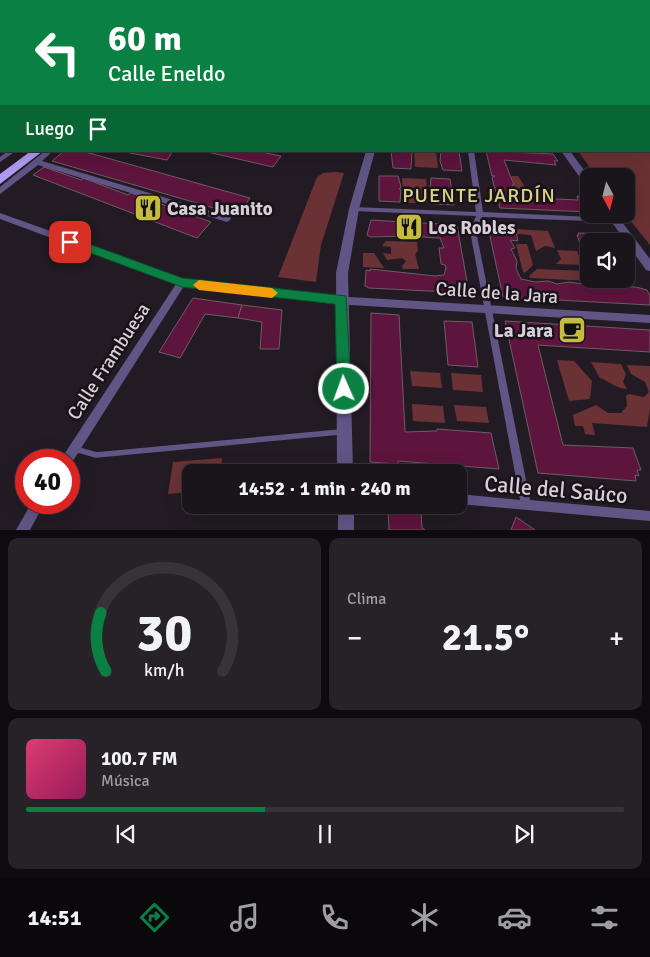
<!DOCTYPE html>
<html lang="es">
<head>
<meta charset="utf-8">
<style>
  :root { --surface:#1a141b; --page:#272128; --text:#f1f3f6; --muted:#9f9ea3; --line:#38333a; --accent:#0b8043 }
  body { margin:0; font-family:Signika,sans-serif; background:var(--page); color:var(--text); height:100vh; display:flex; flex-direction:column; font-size:19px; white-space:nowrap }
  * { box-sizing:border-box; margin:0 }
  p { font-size:16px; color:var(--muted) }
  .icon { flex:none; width:28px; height:28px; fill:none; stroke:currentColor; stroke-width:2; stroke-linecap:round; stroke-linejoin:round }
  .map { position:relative; height:530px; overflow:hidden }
  .sheet { display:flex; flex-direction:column; gap:8px; padding:8px; background:#0e0b0f; flex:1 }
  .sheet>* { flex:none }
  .banner { position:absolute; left:0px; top:0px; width:650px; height:152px; box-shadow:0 5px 20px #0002,0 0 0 1px var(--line); background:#0b8043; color:#fff; overflow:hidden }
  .needle { width:32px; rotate:173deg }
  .buttons { position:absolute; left:580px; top:168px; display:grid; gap:10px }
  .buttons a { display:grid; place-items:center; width:55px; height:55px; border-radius:10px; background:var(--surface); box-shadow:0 5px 20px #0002,0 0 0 1px var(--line); font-size:25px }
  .speed { position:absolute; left:15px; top:449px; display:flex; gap:10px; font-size:25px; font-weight:700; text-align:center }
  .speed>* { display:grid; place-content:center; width:65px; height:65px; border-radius:50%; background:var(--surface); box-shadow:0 5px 20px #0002,0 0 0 1px var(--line); line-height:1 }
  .speed .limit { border:8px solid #d22; background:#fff; color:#111 }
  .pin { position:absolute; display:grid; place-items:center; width:42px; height:42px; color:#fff; margin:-21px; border-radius:10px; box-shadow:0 2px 8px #0006 }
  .me { position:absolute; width:55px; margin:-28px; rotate:358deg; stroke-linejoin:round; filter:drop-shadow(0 0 4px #0008) }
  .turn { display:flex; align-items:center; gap:18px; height:105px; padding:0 25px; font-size:22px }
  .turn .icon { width:65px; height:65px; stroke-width:2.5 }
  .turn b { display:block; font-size:35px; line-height:42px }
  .then { display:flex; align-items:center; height:48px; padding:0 25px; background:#0003; gap:10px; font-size:19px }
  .big { font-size:38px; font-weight:700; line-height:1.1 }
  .sheet .tile { flex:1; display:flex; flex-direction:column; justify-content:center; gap:8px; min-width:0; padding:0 18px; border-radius:10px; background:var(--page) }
  .sheet .dial { align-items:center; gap:0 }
  .dial svg { height:130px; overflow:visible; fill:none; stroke:var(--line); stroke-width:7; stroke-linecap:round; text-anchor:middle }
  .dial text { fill:var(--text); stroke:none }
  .song { display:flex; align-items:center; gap:15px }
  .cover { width:60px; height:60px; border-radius:8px; background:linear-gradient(135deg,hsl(340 70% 55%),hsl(330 70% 35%)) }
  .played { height:5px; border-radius:2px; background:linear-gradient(90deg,var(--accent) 40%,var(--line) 40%) }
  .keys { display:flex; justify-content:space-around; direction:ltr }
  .heat { display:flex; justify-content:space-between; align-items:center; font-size:28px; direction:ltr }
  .sheet .tiles { flex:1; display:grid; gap:8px; grid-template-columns:1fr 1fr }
  .tile:last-child { grid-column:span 2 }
  .trip { position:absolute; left:182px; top:464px; width:285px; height:50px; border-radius:10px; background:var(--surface); box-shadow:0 5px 20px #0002,0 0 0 1px var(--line); font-weight:700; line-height:50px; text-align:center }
  .menu { display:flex; height:80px; justify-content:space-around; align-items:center; background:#0a080b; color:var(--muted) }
  .menu .icon { width:35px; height:35px }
  .menu .current { color:var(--accent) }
  .menu b { font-size:22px; color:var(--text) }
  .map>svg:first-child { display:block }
  .green { fill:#6a3234 }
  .building { fill:#5d143d; stroke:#6c5d63 }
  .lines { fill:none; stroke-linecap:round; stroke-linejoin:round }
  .service-far1 { stroke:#605585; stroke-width:2.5 }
  .service { stroke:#605585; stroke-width:5.5 }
  .pedestrian { fill:#605585; fill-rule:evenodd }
  .minor { fill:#605585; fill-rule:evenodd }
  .tertiary { fill:#605585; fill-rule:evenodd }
  .trunk { fill:#af9af1; fill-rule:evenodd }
  .route { fill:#0b8043; stroke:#07532c }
  .slow { fill:#f59e0b }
  .labels { text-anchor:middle; stroke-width:5; stroke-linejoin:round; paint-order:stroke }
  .poi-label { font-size:19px; font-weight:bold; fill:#d6d0d6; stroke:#1a121b; text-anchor:start }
  .street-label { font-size:19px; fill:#d6d0d6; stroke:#1a121b }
  .neighbourhood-label { font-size:20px; letter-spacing:1px; fill:#d8d385; stroke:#1a121b }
  .near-street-label { font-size:22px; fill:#d6d0d6; stroke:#1a121b }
</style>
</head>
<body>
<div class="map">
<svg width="650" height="530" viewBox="0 0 650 530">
  <rect width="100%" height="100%" fill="#231b24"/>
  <g class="green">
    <polygon points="649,57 650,57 650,245 625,214 626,176 596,176 578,151 649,151"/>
    <polygon points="414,151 436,151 438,168 415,167"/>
    <polygon points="335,172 344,173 321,245 316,282 278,277 317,177 323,173"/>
    <polygon points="511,176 518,176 526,189 549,187 556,198 531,196 526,189 515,189"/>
    <polygon points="402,178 426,179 428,203 404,203"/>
    <polygon points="515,229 548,231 555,248 545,246 536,251 531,235 517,234"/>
    <polygon points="386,241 417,242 418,251 415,254 419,269 403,269 402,266 406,261 402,258 387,260 383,253 391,254 391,247 382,246"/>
    <polygon points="516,244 527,244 533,265 525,273 523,272"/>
    <polygon points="557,250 577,251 582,265 556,264 561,259"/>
    <polygon points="363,253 374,253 384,268 363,267"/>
    <polygon points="537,269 587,271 591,281 530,278 529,276"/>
    <polygon points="557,360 574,361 592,381 590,399 569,401"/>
    <path d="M591,362L621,364L626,374L623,382L627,389C618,389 608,381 600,378Z"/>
    <polygon points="627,365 650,366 650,409 647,427 592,423 595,435 585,434 583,426 575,426 573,415 596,405 608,413 621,413 627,406 626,396 629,394 644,397 649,392 645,382 631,374"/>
    <polygon points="410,371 440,373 442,388 412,386"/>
    <polygon points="451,373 481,375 483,392 453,390"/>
    <polygon points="412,404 443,406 445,423 413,421"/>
    <polygon points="454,405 486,407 489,423 457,421"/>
    <polygon points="222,458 221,472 191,472 191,492 168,494 173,462"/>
  </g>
  <g class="building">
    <polygon points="284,0 329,0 336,1 282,1"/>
    <polygon points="64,151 82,151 250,198 238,215 52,161"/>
    <polygon points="120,151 173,151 167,160"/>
    <polygon points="203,151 256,151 281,156 273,167"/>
    <polygon points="391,151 412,152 411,169 393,168"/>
    <polygon points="441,151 459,151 462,171 443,170 440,161"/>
    <polygon points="486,151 553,154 558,161 554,161 556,165 504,160 514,185 512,185 514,197 578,200 577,196 585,197 589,201 589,212 500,208 492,178 495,176 492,176"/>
    <polygon points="44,167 81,180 83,178 128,195 131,193 211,222 197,238 33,175"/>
    <polygon points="379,176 398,176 401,187 399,189 401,189 400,202 379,201"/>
    <polygon points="431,178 450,179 454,205 434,204 430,188"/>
    <polygon points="371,220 457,225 469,293 369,288 365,286 366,270 370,271 370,269 435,276 444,275 446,268 445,265 441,264 439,248 444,248 440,238 406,236 370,237 367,235"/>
    <polygon points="488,227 515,228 518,241 510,240 515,248 511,249 517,261 516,269 521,279 535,282 548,281 557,284 569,282 590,285 601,284 610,287 636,287 647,290 650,296 650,305 503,297"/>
    <polygon points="578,233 611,234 616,241 589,241 587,255 586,252 583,252 577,235 579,235"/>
    <polygon points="193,298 242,305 238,318 205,314 180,358 159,352"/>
    <polygon points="242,305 282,310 279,349 260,349 262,322 238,318"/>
    <polygon points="371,313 399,315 405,432 437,431 437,429 491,433 499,469 398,461 398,464 370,462"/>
    <polygon points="444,321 472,322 478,367 448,365"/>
    <polygon points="505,321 650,330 650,352 538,345 563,445 633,448 641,470 637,470 639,476 635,475 636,481 538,473"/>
    <polygon points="388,509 421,512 422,528 425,530 389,530"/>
    <polygon points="516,517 535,530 511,530"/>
  </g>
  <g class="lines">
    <g class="service-far1">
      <polyline points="346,0 354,1"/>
      <polyline points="371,0 378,1"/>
      <polyline points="395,0 401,1"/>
    </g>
    <polyline class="service" points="75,449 96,455 340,432"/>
    <polygon class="pedestrian" points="468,151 474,151 483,212 616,218 619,220 616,222 482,217 476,231 530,500 650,511 650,521 459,504 459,494 520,500 470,231 476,216 354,211 351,209 354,207 476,212"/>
    <g class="minor">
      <polygon points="198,0 210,0 210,1 199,1"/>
      <rect x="0" y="20" width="1" height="2"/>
      <polygon points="0,86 1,87 1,91 0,91"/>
      <polygon points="8,151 16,151 0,162 0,157"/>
      <polygon points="45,151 53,151 42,161 230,217 231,219 227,222 38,165 0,194 0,187"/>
      <polygon points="0,213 182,278 333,296 650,315 650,323 333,304 184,286 71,464 69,465 69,460 61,460 63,456 176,284 0,219"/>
      <polygon points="32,502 45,502 30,530 16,530"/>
    </g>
    <g class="tertiary">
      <polygon points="366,151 375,151 359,209 348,273 353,472 337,472 336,273 349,209"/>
      <polygon points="561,151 570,151 589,177 589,187 586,186"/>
      <polygon points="606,214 616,214 650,259 650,271 646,270"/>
      <rect x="338" y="505" width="16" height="25"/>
    </g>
    <polygon class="trunk" points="31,151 43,151 0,184 0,174"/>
  </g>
  <polygon class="route" points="70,237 182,278 346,296 351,389 349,394 344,396 339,394 337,389 335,304 182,287 66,244 65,242"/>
  <polygon class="slow" points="199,280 272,288 278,293 272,298 199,290 193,285"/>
  <defs>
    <g id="restaurant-square" transform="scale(1.4375)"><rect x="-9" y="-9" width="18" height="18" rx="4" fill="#c5bc3d" stroke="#1a121b"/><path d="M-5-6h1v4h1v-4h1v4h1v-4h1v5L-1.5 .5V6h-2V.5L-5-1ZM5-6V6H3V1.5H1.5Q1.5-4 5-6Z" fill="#111"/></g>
    <g id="cafe-square" transform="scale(1.4375)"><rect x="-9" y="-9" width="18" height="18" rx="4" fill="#c5bc3d" stroke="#1a121b"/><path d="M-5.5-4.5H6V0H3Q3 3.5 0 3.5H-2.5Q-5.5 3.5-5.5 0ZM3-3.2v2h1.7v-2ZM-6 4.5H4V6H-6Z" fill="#111"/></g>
  </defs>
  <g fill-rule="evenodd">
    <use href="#restaurant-square" x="148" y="208"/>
    <use href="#restaurant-square" x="409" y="227"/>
    <use href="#cafe-square" x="572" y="330"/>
  </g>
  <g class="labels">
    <g class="poi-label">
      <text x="167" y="215">Casa Juanito</text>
      <text x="428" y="234">Los Robles</text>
      <text x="553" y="337" text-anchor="end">La Jara</text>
    </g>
    <g class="street-label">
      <text transform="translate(497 292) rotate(4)" y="7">Calle de la Jara</text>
      <text transform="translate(108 361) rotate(-57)" y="7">Calle Frambuesa</text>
    </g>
    <g class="neighbourhood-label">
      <text x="479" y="202">PUENTE JARDÍN</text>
    </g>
    <g class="near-street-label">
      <text transform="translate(556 489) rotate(5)" y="8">Calle del Saúco</text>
    </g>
  </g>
</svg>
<div class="buttons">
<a><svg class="needle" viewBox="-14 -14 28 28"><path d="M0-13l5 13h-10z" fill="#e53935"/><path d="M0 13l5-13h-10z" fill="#9f9ea3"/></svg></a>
<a><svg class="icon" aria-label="sound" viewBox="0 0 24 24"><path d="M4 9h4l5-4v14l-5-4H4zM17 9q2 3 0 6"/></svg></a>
</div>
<div class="speed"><div class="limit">40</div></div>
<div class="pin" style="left:70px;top:242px;background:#d93025"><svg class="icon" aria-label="arrive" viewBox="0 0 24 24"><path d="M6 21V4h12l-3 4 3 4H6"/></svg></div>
<svg class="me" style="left:344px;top:389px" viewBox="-20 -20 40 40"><circle r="17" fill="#0b8043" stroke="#fff" stroke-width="3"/><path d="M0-11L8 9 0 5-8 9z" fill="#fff"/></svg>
<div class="trip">14:52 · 1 min · 240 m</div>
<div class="banner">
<div class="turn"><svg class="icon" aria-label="left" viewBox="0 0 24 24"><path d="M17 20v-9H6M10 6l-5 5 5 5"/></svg><div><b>60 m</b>Calle Eneldo</div></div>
<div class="then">Luego<svg class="icon" aria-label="arrive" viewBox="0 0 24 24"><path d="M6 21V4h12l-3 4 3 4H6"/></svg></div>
</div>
</div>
<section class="sheet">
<div class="tiles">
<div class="tile dial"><svg viewBox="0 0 100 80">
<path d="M14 69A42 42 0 1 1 86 69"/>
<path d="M14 69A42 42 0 0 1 11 33" stroke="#0b8043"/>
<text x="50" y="56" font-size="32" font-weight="700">30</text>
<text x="50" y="72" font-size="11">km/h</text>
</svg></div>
<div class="tile"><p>Clima</p>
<div class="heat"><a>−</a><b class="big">21.5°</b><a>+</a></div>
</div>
<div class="tile">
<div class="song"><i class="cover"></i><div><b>100.7 FM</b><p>Música</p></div></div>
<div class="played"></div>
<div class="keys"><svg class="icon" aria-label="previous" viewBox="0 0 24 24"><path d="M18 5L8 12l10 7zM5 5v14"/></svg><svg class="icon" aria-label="pause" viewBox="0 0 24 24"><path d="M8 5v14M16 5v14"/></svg><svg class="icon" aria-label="next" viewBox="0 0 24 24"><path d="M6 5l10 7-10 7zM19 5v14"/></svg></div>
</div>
</div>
</section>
<nav class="menu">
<b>14:51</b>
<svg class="icon current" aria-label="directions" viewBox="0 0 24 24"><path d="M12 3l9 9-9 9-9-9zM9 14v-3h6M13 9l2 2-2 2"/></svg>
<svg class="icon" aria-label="music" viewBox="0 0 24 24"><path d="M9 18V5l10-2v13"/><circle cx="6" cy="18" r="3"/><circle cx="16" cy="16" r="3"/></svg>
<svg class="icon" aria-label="phone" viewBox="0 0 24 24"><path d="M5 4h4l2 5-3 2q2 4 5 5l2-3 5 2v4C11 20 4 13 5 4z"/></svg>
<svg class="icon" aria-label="climate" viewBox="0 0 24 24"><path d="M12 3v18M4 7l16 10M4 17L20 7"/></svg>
<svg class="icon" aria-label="car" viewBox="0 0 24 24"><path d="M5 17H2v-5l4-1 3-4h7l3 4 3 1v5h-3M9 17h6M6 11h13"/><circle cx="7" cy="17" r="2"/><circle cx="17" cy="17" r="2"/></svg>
<svg class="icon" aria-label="filters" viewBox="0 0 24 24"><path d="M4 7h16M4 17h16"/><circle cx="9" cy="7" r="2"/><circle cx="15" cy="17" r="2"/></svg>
</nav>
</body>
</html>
